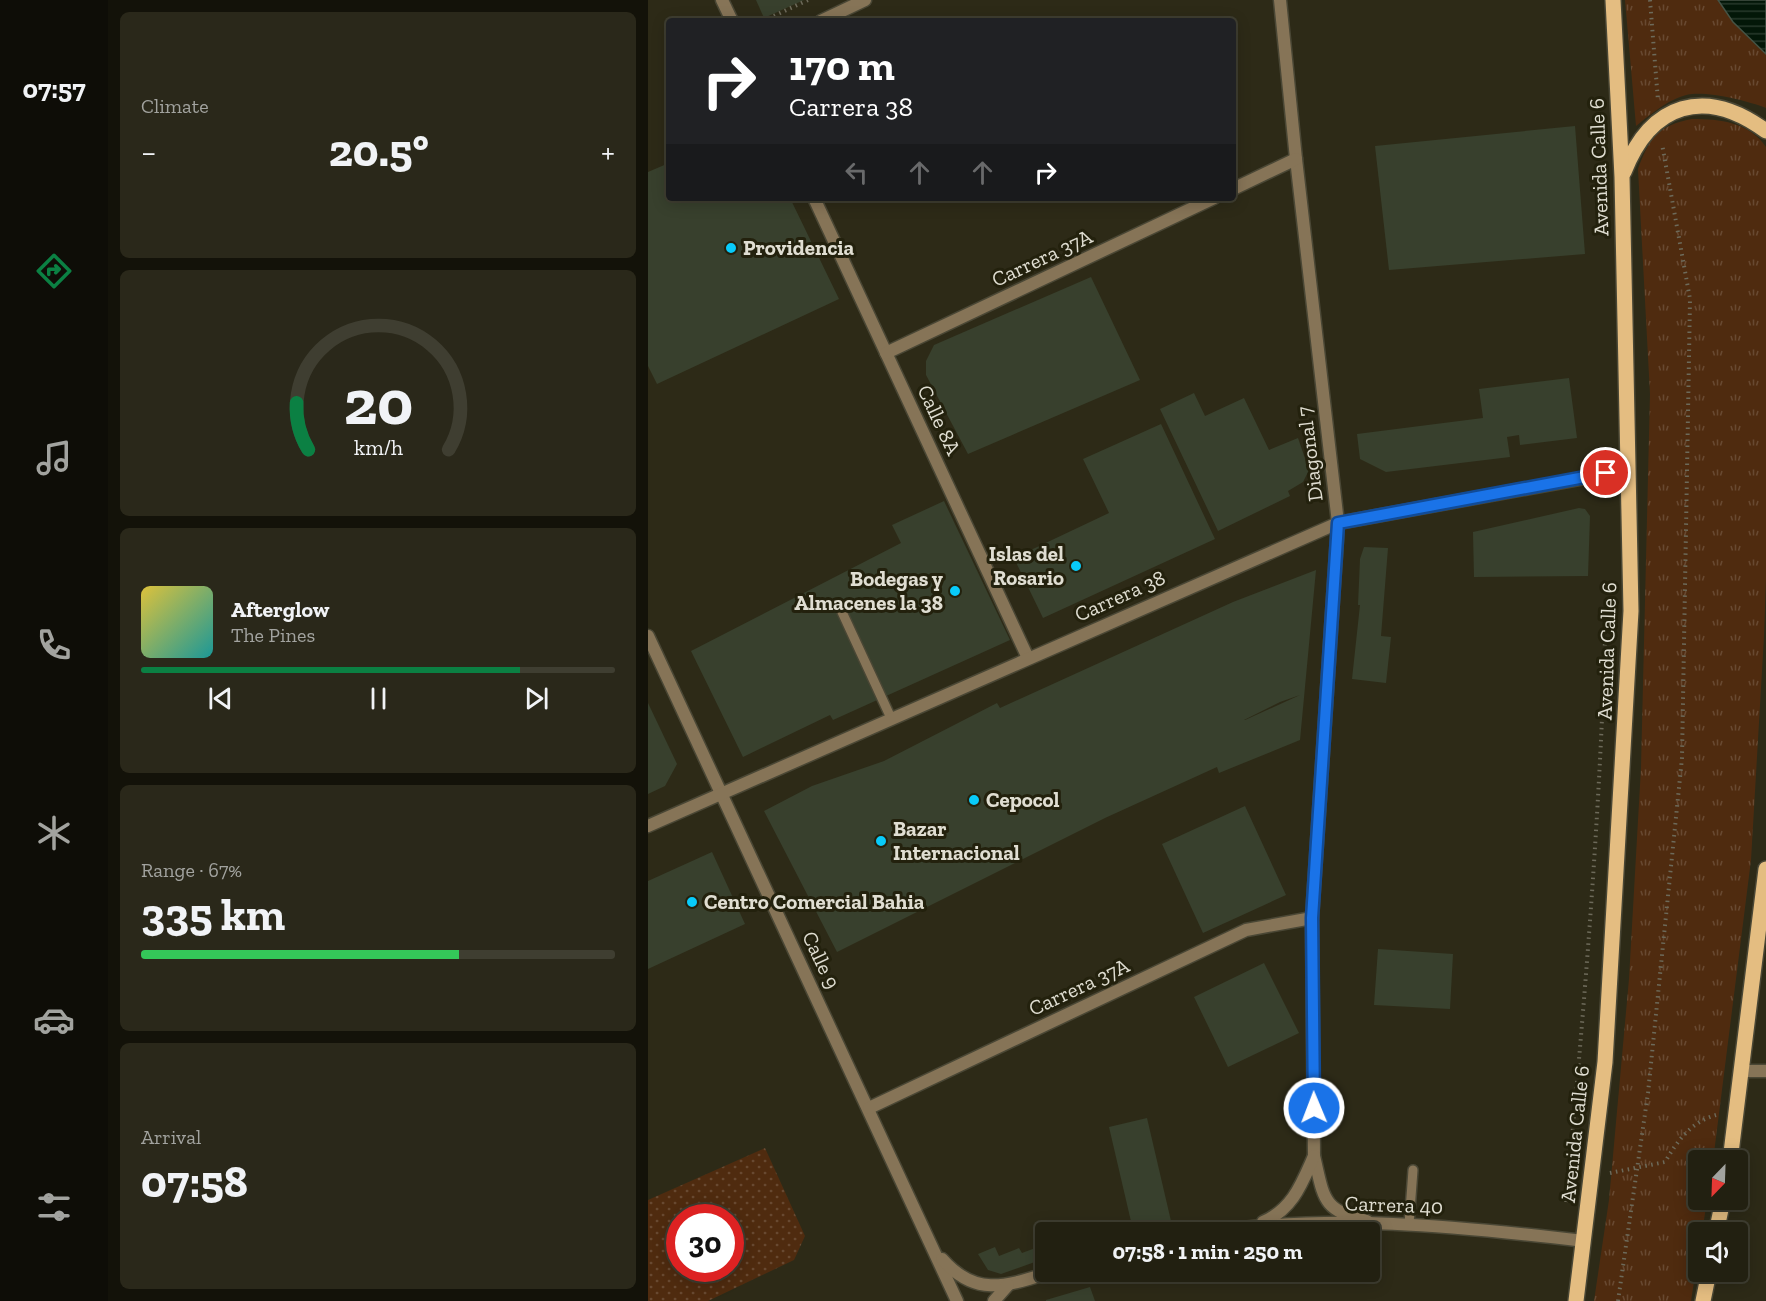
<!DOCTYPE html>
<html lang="en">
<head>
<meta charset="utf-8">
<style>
  :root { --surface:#222011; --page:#2a281a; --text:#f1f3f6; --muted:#a2a39f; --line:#3f3e31; --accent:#0b8043 }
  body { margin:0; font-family:"Zilla Slab",serif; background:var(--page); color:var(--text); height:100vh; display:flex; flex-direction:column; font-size:22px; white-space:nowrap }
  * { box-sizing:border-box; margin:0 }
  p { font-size:20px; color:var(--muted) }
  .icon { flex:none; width:33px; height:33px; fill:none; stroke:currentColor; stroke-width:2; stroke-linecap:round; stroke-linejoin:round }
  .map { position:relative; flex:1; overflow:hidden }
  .side { display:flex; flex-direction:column; gap:12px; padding:12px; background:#131209; width:540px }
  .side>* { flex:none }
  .hud { position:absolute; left:18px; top:18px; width:570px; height:183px; border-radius:6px; box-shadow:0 3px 15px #0003,0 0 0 2px var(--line); background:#202124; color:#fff; overflow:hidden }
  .needle { width:39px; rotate:203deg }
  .buttons { position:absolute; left:1040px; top:1150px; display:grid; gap:12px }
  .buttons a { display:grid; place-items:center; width:60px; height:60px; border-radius:6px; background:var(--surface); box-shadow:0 3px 15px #0003,0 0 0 2px var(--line); font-size:30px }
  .speed { position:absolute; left:18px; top:1204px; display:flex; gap:12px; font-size:30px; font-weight:700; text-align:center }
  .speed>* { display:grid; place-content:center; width:78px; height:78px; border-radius:50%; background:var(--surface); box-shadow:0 3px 15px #0003,0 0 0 2px var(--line); line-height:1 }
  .speed .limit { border:9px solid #d22; background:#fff; color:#111 }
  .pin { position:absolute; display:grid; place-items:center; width:51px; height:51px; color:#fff; margin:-26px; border:3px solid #fff; border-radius:50%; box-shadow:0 2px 6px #0007 }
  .me { position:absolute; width:66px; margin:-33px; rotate:359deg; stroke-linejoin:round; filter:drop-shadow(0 0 4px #0008) }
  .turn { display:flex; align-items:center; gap:21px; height:126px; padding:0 24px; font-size:27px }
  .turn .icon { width:78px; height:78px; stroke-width:2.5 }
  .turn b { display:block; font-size:42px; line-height:51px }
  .lanes { display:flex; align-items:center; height:57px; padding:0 24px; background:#0003; justify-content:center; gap:30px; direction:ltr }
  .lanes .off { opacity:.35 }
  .big { font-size:45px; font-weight:700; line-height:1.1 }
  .side .widget { flex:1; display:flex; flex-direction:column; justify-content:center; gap:9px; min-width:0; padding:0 21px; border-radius:9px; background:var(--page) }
  .side .dial { align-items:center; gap:0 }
  .dial svg { height:156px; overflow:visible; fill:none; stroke:var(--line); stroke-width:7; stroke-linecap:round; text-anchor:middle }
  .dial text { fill:var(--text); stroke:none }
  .song { display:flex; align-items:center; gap:18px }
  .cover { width:72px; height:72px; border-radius:9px; background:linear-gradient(135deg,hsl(50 70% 55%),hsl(180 70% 35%)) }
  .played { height:6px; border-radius:3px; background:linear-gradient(90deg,var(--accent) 80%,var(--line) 80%) }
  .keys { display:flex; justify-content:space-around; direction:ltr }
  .heat { display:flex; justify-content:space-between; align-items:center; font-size:33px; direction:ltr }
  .charge { height:9px; border-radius:4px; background:linear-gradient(90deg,#34c759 67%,var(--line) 0) }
  .trip { position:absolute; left:387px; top:1222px; width:345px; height:60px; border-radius:6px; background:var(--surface); box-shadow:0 3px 15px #0003,0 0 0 2px var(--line); font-weight:700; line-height:60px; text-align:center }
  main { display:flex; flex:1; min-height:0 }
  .tab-bar { display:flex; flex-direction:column; width:108px; justify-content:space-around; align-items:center; background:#0e0d07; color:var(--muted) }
  .tab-bar .icon { width:42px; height:42px }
  .tab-bar .on { color:var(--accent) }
  .tab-bar b { font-size:27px; color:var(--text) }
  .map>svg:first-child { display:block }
  .grass { fill:url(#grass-tufts) }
  .park { fill:url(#park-dots); fill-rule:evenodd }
  .water { fill:url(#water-rules); stroke:#455345; stroke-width:1.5 }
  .building { fill:#38402d; fill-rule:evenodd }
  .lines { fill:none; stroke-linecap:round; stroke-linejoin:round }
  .service-casing { stroke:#4a4735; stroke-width:12 }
  .minor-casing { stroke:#4a4735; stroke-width:15 }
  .tertiary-casing { stroke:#4a4735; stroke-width:15 }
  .primary-casing { stroke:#4a4735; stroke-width:18 }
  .path { stroke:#6d6a5a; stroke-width:4; stroke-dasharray:1.5 4.5; stroke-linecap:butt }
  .service { stroke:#867457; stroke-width:9 }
  .minor { stroke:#867457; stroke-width:12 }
  .tertiary { stroke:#867457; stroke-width:12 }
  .primary { stroke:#e4bd81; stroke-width:15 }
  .route-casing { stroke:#114b97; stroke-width:15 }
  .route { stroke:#1a73e8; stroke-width:10 }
  .poi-dot { fill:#08cbfa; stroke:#23210d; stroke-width:2 }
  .labels { text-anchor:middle; stroke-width:6; stroke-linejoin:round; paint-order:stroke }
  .street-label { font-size:21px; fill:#e0ded2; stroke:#23210d }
  .poi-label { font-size:21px; font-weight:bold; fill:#e0ded2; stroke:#23210d; text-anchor:start }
</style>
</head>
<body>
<main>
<nav class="tab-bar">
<b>07:57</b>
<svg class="icon on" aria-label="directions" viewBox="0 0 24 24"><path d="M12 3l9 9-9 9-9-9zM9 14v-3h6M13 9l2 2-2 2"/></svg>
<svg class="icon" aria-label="music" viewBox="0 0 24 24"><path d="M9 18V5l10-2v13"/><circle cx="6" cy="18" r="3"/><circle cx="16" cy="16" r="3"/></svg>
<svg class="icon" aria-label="phone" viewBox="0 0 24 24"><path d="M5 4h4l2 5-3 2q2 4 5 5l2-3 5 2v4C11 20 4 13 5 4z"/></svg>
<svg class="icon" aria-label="climate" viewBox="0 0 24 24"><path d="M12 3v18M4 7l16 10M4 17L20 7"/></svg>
<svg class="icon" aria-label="car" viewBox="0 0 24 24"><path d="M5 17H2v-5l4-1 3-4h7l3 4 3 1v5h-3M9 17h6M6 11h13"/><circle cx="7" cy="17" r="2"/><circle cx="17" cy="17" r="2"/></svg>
<svg class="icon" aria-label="filters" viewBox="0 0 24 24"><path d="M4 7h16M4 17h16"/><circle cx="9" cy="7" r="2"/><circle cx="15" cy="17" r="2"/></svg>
</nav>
<section class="side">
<div class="widget"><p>Climate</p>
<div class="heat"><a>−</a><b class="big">20.5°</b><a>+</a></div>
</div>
<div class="widget dial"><svg viewBox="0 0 100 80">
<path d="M14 69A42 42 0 1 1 86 69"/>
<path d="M14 69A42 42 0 0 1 8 45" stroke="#0b8043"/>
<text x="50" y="56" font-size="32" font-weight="700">20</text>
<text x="50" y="72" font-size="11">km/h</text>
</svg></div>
<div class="widget">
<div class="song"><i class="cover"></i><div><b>Afterglow</b><p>The Pines</p></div></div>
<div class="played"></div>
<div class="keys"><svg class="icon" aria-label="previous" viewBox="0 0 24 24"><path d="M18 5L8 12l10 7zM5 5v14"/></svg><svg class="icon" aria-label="pause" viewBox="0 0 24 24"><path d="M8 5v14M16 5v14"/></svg><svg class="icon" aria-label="next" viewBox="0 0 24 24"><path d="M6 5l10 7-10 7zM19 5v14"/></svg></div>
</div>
<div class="widget"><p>Range · 67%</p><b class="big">335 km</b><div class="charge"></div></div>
<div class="widget"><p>Arrival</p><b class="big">07:58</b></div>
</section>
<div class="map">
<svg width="1118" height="1301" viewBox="0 0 1118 1301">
  <defs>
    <pattern id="grass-tufts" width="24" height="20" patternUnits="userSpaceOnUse" patternTransform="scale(1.5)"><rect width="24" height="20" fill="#4f2b0f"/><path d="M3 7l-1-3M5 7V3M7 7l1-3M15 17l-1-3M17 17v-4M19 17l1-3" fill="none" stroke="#684931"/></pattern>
    <pattern id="park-dots" width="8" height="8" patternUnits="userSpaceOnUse" patternTransform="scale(1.5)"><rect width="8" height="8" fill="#4f2b0f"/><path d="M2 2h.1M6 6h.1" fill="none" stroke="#684931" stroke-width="1.8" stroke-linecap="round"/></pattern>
    <pattern id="water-rules" width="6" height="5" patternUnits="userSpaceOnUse" patternTransform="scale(1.5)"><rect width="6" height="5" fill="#031708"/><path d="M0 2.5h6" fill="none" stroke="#27382b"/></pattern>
  </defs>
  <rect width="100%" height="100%" fill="#2d2a17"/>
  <g class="grass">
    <path d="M977,0H1070L1085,22L1118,54V108C1101,101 1063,92 1044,94C1024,96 1003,114 988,126Z"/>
    <path d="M1044,119C1072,119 1101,122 1118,147V579L1116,636L1103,860L1065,1161H1050V1200H1059L1054,1233H1050V1256L1043,1301H946L961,1200L981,979L993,768L1002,394L990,169C1001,139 1010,125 1044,119Z"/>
  </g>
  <path class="park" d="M117,1148L157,1236L146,1260L60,1301H0V1200ZM32,1218H82V1269H32Z"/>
  <polygon class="water" points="1070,0 1118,0 1118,54 1085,22"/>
  <g class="building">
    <polygon points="108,0 156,0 116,18"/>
    <polygon points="927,126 937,254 741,270 727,146"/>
    <polygon points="21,163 21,198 142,198 191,299 9,384 0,366 0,172"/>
    <polygon points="443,277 492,380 320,454 278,375 278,361 286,345"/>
    <polygon points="921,378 929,438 872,445 871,435 859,437 862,457 738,472 712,459 709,434 835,418 831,389"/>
    <polygon points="546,393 557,416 596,398 621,450 650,438 661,470 655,482 640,491 642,496 570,531 512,409"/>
    <polygon points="513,424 567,539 395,618 366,558 461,513 435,459"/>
    <polygon points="296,501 362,640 185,720 182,715 95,757 43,651 253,543 244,525"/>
    <polygon points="931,508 937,509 942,516 940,576 826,577 825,532"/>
    <polygon points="716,547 740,548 733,636 743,637 738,683 704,679 712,605 710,605 712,559"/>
    <path d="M668,570L652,740L571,773L569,767L457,818L189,952L116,811L164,786L236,761L349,703L352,708L585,602ZM652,695L597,720H596L632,702Z"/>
    <polygon points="0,703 29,764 17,786 0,794"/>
    <polygon points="597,806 638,895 555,933 514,844"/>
    <polygon points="64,852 97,924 0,969 0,881"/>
    <polygon points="730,949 805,954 802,1009 726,1005"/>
    <polygon points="616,963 651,1033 580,1067 546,997"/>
    <polygon points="499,1118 523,1221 485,1230 461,1127"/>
    <polygon points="398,1244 398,1258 353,1274 340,1270 330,1254 347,1247 351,1256 371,1248 374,1253"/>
    <polygon points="442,1287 447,1301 398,1301 398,1300"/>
  </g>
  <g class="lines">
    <g class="service-casing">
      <g id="service">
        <polyline points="194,612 243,718"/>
        <polyline points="761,1224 765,1170"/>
      </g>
    </g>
    <g class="minor-casing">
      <g id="minor">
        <polyline points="74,0 84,21"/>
        <path d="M632,0L648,159L690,523L664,918L666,1156C676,1198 674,1211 719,1221"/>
        <polyline points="173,21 217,0"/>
        <polyline points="585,189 648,159"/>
        <polyline points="166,198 380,658"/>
        <polyline points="238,353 566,198"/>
        <polyline points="0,636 309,1301"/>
        <polyline points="1094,1071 1118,1071"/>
        <polyline points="221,1108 598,930 664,918"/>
        <path d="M615,1222C645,1209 654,1183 666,1156"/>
        <path d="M555,1233C682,1213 808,1226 936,1241"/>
        <path d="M294,1259C328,1298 359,1286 403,1272"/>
        <polyline points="346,1301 360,1285"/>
      </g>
    </g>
    <g class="tertiary-casing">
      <polyline id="tertiary" points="0,826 690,523 980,470"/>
    </g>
    <g class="primary-casing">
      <g id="primary">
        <path d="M976,172C1003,103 1057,86 1118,131"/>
        <polyline points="1082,1161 1118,869"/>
        <polyline points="1068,1233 1075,1200"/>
        <polyline points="928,1301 957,1062 983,611 974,177 965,0"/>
        <polyline points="1055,1301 1061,1272"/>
      </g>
    </g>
    <g class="path">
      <polyline points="1002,0 1010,101"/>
      <polyline points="115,21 160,0"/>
      <path d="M962,1173L1017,1162C1030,1140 1043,1122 1068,1115"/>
      <path d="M918,1202C937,1003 953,804 958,604"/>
      <polyline points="970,1301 1000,1093 1034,758 1042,299 1014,144"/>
    </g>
    <use href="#service" class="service"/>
    <use href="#minor" class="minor"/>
    <use href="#tertiary" class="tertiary"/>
    <use href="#primary" class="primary"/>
  </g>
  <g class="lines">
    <g class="route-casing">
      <polyline id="route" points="666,1108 664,918 690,523 958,473"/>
    </g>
    <use href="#route" class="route"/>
  </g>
  <g class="poi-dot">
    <circle cx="83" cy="248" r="6"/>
    <circle cx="428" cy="566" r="6"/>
    <circle cx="307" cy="591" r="6"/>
    <circle cx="326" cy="800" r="6"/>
    <circle cx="233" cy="841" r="6"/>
    <circle cx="44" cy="902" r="6"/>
  </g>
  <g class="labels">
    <g class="street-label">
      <text transform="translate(951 167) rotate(-92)" y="7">Avenida Calle 6</text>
      <text transform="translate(394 258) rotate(-25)" y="7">Carrera 37A</text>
      <text transform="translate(291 420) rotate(65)" y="7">Calle 8A</text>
      <text transform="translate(662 454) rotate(-97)" y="7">Diagonal 7</text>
      <text transform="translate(472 596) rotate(-24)" y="7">Carrera 38</text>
      <text transform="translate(959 651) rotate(-88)" y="7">Avenida Calle 6</text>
      <text transform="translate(173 960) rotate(65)" y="7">Calle 9</text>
      <text transform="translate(431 987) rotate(-25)" y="7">Carrera 37A</text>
      <text transform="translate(927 1134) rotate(-84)" y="7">Avenida Calle 6</text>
      <text transform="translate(746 1205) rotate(2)" y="7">Carrera 40</text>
    </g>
    <g class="poi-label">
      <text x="95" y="255">Providencia</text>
      <text x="416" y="561" text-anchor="end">Islas del<tspan x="416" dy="24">Rosario</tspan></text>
      <text x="295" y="586" text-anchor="end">Bodegas y<tspan x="295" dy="24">Almacenes la 38</tspan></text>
      <text x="338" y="807">Cepocol</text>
      <text x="245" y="836">Bazar<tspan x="245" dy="24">Internacional</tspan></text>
      <text x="56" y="909">Centro Comercial Bahia</text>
    </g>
  </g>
</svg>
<div class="buttons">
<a><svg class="needle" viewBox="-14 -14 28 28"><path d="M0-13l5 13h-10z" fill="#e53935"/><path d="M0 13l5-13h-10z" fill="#a2a39f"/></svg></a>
<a><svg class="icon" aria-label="sound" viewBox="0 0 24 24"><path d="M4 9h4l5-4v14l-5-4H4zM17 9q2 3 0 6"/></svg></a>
</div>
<div class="speed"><div class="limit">30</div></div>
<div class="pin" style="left:958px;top:473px;background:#d93025"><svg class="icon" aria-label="arrive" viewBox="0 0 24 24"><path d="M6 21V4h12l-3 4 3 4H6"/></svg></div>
<svg class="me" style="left:666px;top:1108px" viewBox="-20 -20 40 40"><circle r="17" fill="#1a73e8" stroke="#fff" stroke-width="3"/><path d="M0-11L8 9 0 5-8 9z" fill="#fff"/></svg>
<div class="trip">07:58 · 1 min · 250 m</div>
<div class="hud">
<div class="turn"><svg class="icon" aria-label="right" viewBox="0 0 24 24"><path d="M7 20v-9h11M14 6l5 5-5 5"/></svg><div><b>170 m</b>Carrera 38</div></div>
<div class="lanes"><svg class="icon off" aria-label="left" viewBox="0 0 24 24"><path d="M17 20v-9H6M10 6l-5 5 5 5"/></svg><svg class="icon off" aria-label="ahead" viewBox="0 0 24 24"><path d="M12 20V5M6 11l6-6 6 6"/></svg><svg class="icon off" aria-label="ahead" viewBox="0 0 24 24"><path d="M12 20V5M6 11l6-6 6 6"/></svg><svg class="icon" aria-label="right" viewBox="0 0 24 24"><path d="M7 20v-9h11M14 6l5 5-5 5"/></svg></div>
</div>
</div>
</main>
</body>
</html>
